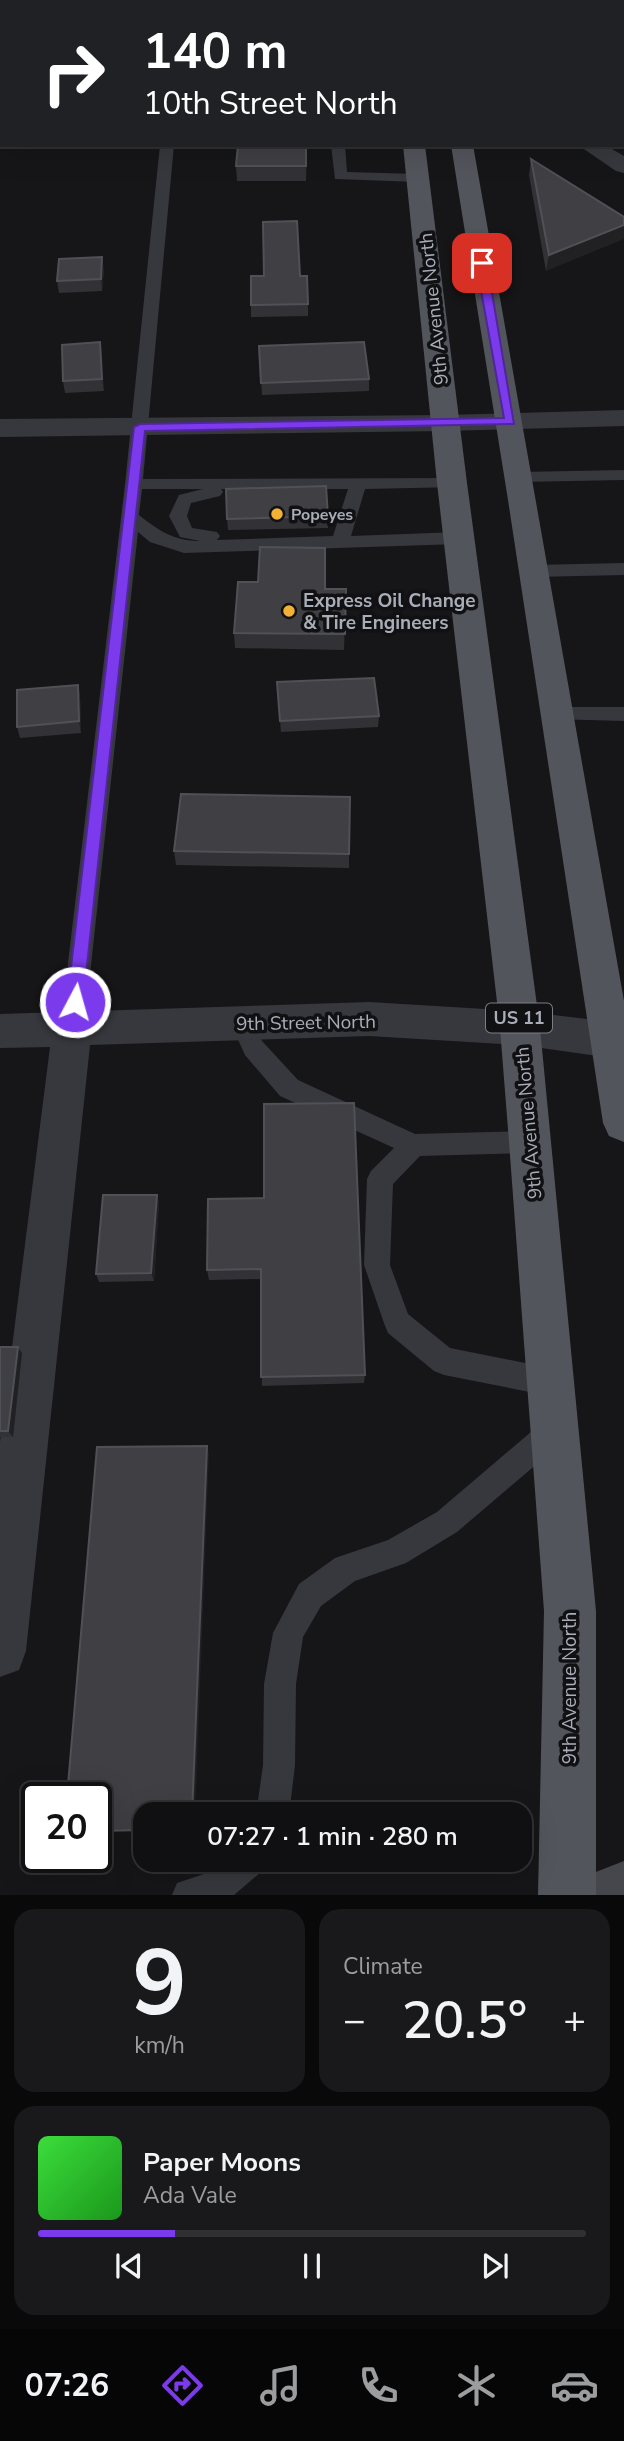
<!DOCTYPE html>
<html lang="en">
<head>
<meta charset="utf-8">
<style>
  :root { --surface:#101012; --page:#19191b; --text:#f1f3f6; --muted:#9c9d9f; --line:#303032; --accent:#7c3aed }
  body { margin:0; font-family:"Nunito Sans",sans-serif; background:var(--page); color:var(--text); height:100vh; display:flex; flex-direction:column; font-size:26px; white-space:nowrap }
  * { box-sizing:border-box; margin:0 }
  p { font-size:23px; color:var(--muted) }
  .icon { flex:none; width:38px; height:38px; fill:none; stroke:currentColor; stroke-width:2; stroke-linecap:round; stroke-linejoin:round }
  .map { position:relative; height:1895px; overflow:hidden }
  .sheet { display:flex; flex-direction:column; gap:14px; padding:14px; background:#09090a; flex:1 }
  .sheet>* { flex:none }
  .hud { position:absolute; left:0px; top:0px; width:625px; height:147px; box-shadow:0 7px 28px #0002,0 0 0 2px var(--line); background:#202124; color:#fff; overflow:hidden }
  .speed { position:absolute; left:21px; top:1782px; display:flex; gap:14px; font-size:35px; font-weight:700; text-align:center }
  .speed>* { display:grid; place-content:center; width:91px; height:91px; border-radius:50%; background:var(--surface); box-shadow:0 7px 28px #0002,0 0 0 2px var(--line); line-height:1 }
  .speed .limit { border:4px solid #111; border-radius:10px; background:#fff; color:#111 }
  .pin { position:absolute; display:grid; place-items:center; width:60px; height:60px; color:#fff; margin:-30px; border-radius:14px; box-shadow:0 4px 10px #0006 }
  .me { position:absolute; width:77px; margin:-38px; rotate:6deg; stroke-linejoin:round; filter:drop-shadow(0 0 5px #0008) }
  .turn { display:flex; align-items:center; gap:24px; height:147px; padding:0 28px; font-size:32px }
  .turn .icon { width:91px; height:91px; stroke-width:2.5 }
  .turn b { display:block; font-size:49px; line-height:60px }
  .big { font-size:52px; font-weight:600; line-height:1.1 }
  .sheet .tile { flex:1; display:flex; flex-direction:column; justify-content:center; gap:10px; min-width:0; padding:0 24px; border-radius:21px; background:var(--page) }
  .sheet .dial { align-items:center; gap:0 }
  .dial b { font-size:91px; line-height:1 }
  .song { display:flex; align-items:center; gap:21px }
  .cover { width:84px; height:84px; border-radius:10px; background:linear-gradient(135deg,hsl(120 70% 55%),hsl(120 70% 35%)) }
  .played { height:7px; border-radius:4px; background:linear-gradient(90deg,var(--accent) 25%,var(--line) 25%) }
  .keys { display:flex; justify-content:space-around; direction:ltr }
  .heat { display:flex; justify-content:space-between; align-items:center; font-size:38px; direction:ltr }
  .sheet .tiles { flex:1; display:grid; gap:14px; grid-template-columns:1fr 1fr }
  .tile:last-child { grid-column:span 2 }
  .trip { position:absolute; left:133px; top:1802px; width:399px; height:70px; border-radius:21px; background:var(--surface); box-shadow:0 7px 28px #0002,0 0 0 2px var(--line); font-weight:600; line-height:70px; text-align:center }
  .dock { display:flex; height:112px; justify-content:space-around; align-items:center; background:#060607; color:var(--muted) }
  .dock .icon { width:49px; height:49px }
  .dock .current { color:var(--accent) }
  .dock b { font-size:32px; color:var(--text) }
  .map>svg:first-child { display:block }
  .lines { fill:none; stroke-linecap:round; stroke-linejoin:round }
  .lane { fill:#37383d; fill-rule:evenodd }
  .street { fill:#37383d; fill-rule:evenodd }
  .secondary { fill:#45474d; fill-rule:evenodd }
  .primary { fill:#53555c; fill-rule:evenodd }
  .wall { fill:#323236 }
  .shaded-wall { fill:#212124 }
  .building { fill:#3f3f44; stroke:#4f5156; stroke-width:2 }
  .route { fill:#7c3aed; stroke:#51269a; stroke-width:2 }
  .poi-dot { fill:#f2b134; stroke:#111113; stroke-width:2.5 }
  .labels { text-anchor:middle; stroke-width:7; stroke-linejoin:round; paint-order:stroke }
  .far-poi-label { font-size:16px; font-weight:bold; fill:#a8adb8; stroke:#111113; text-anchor:start }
  .shield { fill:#111113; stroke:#7b7e86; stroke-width:2 }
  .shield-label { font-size:18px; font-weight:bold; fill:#a8adb8 }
  .street-label { font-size:19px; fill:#a8adb8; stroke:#111113 }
  .poi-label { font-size:19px; font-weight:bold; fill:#a8adb8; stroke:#111113; text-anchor:start }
</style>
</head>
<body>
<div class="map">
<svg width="624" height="1895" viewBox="0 0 624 1895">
  <rect width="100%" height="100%" fill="#161618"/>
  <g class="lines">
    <g class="lane">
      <rect x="0" y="19" width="2" height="8"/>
      <rect x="623" y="36" width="1" height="8"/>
      <path d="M160,145H174L143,479L452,478L458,479L461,483L458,487L365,489L351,536L459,532L468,538L459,544L184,553L150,542L138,532L84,1030L80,1037L72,1040L64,1037L60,1030L125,484ZM142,489H203L179,495L169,516L180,537L200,541C174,541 159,531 139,515ZM221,489H348L333,536L217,540L220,536L217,532L192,528L187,516L191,503L220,496L223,492Z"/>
      <polygon points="331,145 345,145 347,172 418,174 425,178 418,182 335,179"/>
      <polygon points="624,470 624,480 519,482 510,477 519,472"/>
      <polygon points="624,563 624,575 534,577 528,575 525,571 528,567 534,565"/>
      <polygon points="558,707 624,707 624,721 551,719 548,714 551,709"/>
      <polygon points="243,1014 251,1017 262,1041 298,1080 415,1134 530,1131 539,1134 543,1142 539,1150 530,1153 420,1156 393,1184 390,1265 408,1314 450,1348 550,1368 560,1372 564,1382 560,1392 550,1396 444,1375 434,1371 388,1333 384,1323 364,1265 367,1179 371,1171 394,1148 280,1096 245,1055 231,1024 235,1017"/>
      <polygon points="555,1416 565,1420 569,1430 565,1440 457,1532 406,1563 355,1581 321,1606 303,1637 296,1684 295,1765 289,1815 256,1815 263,1765 264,1684 273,1633 299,1584 335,1558 388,1540 437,1512 545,1420"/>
      <polygon points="223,1860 266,1860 261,1872 234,1895 172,1895 177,1883 210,1872"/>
    </g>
    <g class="street">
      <rect x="0" y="106" width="2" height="14"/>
      <polygon points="578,145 605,145 624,156 624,173 616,171"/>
      <polygon points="624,410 624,426 445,431 0,437 0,419 445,415"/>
      <polygon points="369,1002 520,1011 612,1022 624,1027 624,1053 612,1058 520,1045 369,1036 90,1045 26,1651 19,1670 0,1677 0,1442 50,1047 0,1048 0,1014"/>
    </g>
    <polygon class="secondary" points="624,1861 624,1895 579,1895 588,1875"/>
    <g class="primary">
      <rect x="385" y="0" width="20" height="2"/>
      <rect x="427" y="0" width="20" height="2"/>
      <polygon points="403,145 425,145 467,483 540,1028 551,1142 596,1611 596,1895 538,1895 544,1611 509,1142 500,1028 437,483"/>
      <polygon points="451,145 473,145 624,1001 624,1142 609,1136 603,1123 508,500"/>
    </g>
  </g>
  <g class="wall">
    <polygon points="307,145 306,181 237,181 236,166"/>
    <polygon points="531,159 624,217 546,271 529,175"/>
    <polygon points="104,269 102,291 59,293 57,281"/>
    <polygon points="251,276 300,276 308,304 308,316 251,317"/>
    <polygon points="100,342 104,391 65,393 63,381"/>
    <polygon points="259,346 369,379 369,391 262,395"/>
    <polygon points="328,516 328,528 228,530 227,519"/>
    <polygon points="325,589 346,589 344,650 235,648 234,633"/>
    <polygon points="78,685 80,696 81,733 20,738 17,727"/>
    <polygon points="278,694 379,716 378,727 281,732"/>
    <polygon points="174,851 349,854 349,868 176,865"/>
    <polygon points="157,1195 159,1203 154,1281 99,1282 96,1274"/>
    <polygon points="208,1199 365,1375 364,1383 262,1386 261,1279 209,1280 207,1270"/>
    <polygon points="0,1347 22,1353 13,1437 0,1437"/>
  </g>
  <g class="shaded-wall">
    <polygon points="624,225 624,239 546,271 549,255"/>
    <polygon points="102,257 104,269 102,291 101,279"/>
    <polygon points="100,342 102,354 104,391 102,379"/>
    <polygon points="78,685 80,696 81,733 79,721"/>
    <polygon points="157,1195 159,1203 154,1281 151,1273"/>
    <polygon points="18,1347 22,1353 13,1437 8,1431"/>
    <polygon points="207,1446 209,1453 195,1815 192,1815"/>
  </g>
  <g class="building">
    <polygon points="238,145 306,145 306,166 236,166"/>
    <polygon points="531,159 624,217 624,225 549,255"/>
    <polygon points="297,221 300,276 307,276 308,304 251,305 251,276 264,276 263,222"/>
    <polygon points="102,257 101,279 57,281 59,259"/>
    <polygon points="100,342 102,379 63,381 62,345"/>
    <polygon points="364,342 369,379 261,383 259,346"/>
    <polygon points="326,486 328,516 227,519 226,489"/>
    <polygon points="260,547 325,548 325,589 346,589 345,634 234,633 238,582 258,582"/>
    <polygon points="374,678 379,716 280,721 277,682"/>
    <polygon points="78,685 79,721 17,727 17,690"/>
    <polygon points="181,794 350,797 349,854 174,851"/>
    <polygon points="354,1103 365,1375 261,1377 261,1269 207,1270 208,1199 264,1198 264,1104"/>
    <polygon points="103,1195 157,1195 151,1273 96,1274"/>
    <polygon points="0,1347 18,1347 8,1431 0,1431"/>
    <polygon points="207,1446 192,1815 145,1815 145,1830 96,1831 96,1797 67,1797 97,1447"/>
  </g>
  <polygon class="route" points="482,260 487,263 514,424 145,431 83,1002 81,1007 69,1007 67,1002 134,427 140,424 504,418 476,263"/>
  <g class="poi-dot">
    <circle cx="277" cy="514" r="7"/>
    <circle cx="289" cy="611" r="7"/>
  </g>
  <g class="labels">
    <g class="far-poi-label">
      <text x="291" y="520">Popeyes</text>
    </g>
    <rect class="shield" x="486" y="1003.5" width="66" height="29" rx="5"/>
    <g class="shield-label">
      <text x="519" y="1024">US 11</text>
    </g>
    <g class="street-label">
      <text transform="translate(433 309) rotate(-96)" y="7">9th Avenue North</text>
      <text transform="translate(306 1022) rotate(-1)" y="7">9th Street North</text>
      <text transform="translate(528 1123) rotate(-95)" y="7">9th Avenue North</text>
      <text transform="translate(569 1688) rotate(-90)" y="7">9th Avenue North</text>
    </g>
    <g class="poi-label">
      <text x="303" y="607">Express Oil Change<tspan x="303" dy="22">&amp; Tire Engineers</tspan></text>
    </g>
  </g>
</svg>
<div class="speed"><div class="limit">20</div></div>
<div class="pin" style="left:482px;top:263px;background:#d93025"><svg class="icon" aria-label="arrive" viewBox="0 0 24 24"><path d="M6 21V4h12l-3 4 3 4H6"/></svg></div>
<svg class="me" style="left:75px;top:1002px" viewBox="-20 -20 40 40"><circle r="17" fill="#7c3aed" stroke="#fff" stroke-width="3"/><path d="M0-11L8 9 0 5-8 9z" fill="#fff"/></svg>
<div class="trip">07:27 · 1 min · 280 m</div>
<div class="hud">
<div class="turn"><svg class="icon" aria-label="right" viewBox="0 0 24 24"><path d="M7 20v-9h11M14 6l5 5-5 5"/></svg><div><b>140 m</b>10th Street North</div></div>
</div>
</div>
<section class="sheet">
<div class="tiles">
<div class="tile dial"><b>9</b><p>km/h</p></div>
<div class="tile"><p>Climate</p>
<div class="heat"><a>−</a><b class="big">20.5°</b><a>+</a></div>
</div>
<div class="tile">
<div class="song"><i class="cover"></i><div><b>Paper Moons</b><p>Ada Vale</p></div></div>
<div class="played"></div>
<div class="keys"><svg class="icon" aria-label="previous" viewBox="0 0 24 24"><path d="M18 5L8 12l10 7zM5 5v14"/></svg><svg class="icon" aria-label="pause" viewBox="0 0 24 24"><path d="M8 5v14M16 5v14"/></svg><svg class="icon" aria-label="next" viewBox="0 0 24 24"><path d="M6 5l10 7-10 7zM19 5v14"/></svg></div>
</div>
</div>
</section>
<nav class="dock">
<b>07:26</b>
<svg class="icon current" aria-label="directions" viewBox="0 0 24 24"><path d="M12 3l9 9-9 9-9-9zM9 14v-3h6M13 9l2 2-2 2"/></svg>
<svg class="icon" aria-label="music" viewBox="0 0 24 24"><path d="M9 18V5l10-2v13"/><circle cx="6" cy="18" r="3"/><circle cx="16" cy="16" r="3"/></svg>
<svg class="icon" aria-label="phone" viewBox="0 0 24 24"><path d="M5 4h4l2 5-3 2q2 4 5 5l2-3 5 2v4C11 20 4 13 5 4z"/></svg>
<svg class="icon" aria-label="climate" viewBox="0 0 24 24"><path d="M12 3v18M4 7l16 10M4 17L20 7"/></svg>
<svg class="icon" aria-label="car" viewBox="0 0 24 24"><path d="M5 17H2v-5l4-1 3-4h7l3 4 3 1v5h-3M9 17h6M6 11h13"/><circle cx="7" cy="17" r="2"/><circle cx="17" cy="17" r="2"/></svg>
</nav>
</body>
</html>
